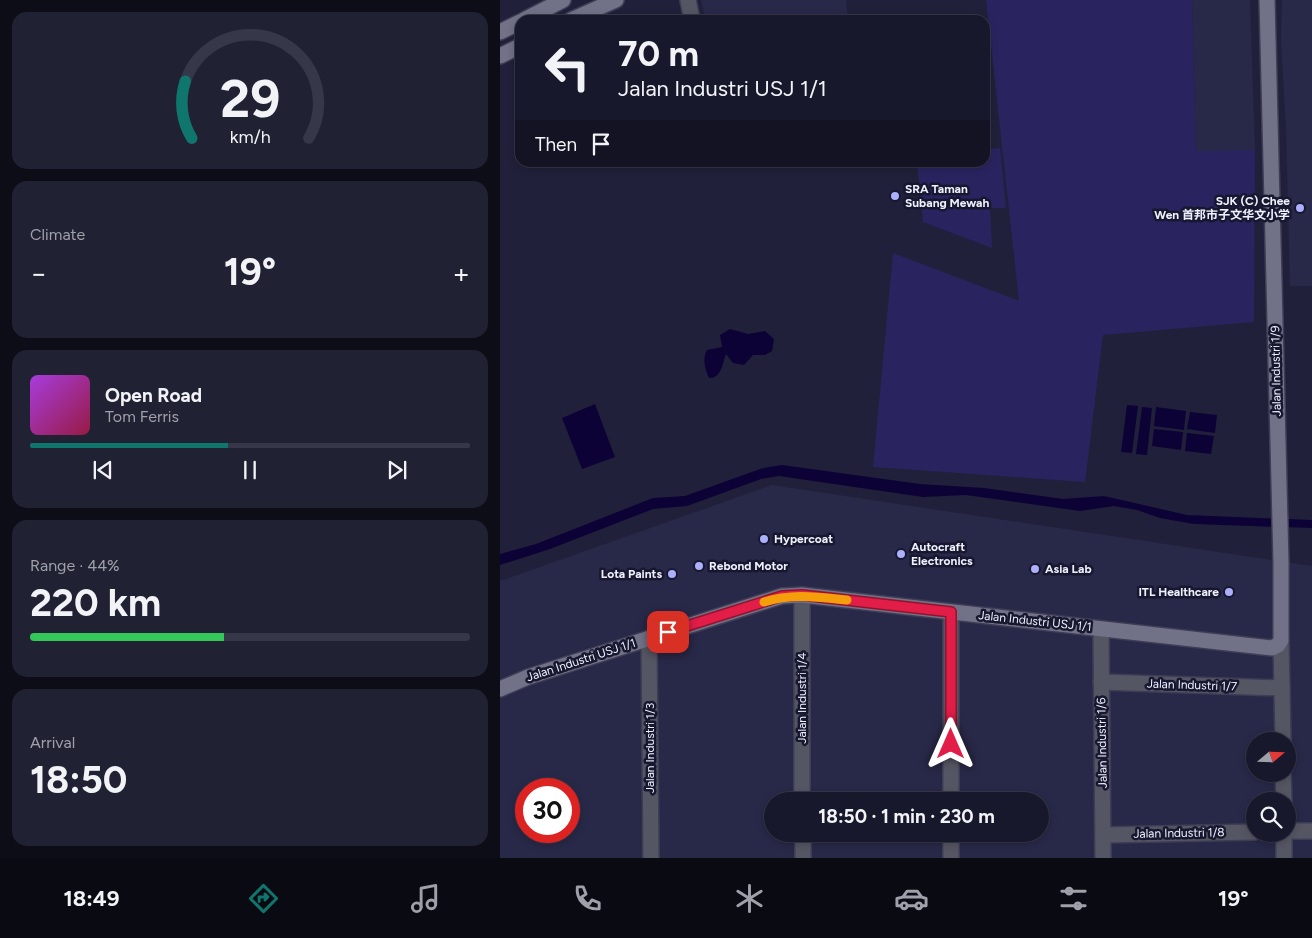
<!DOCTYPE html>
<html lang="en">
<head>
<meta charset="utf-8">
<style>
  :root { --surface:#18182c; --page:#212134; --text:#f1f3f6; --muted:#9fa0a9; --line:#363748; --accent:#0f766e }
  body { margin:0; font-family:Figtree,"Noto Sans SC",sans-serif; background:var(--page); color:var(--text); height:100vh; display:flex; flex-direction:column; font-size:19px; white-space:nowrap }
  * { box-sizing:border-box; margin:0 }
  p { font-size:16px; color:var(--muted) }
  .icon { flex:none; width:28px; height:28px; fill:none; stroke:currentColor; stroke-width:2; stroke-linecap:round; stroke-linejoin:round }
  .map { position:relative; flex:1; overflow:hidden }
  .details { display:flex; flex-direction:column; gap:12px; padding:12px; background:#0d0d18; width:500px }
  .details>* { flex:none }
  .top-card { position:absolute; left:15px; top:15px; width:475px; height:152px; border-radius:15px; box-shadow:0 2px 8px #0003,0 0 0 1px var(--line); background:#18182c; color:var(--text); overflow:hidden }
  .needle { width:32px; rotate:71deg }
  .tools { position:absolute; left:746px; top:732px; display:grid; gap:10px }
  .tools a { display:grid; place-items:center; width:50px; height:50px; border-radius:50%; background:var(--surface); box-shadow:0 2px 8px #0003,0 0 0 1px var(--line); font-size:25px }
  .speed { position:absolute; left:15px; top:778px; display:flex; gap:10px; font-size:25px; font-weight:700; text-align:center }
  .speed>* { display:grid; place-content:center; width:65px; height:65px; border-radius:50%; background:var(--surface); box-shadow:0 2px 8px #0003,0 0 0 1px var(--line); line-height:1 }
  .speed .limit { border:8px solid #d22; background:#fff; color:#111 }
  .pin { position:absolute; display:grid; place-items:center; width:42px; height:42px; color:#fff; margin:-21px; border-radius:10px; box-shadow:0 2px 8px #0006 }
  .me { position:absolute; width:55px; margin:-28px; rotate:0deg; stroke-linejoin:round; filter:drop-shadow(0 0 4px #0008) }
  .turn { display:flex; align-items:center; gap:18px; height:105px; padding:0 20px; font-size:22px }
  .turn .icon { width:65px; height:65px; stroke-width:2.5 }
  .turn b { display:block; font-size:35px; line-height:42px }
  .then { display:flex; align-items:center; height:48px; padding:0 20px; background:#0003; gap:10px; font-size:19px }
  .big { font-size:38px; font-weight:700; line-height:1.1 }
  .details .tile { flex:1; display:flex; flex-direction:column; justify-content:center; gap:8px; min-width:0; padding:0 18px; border-radius:15px; background:var(--page) }
  .details .dial { align-items:center; gap:0 }
  .dial svg { height:130px; overflow:visible; fill:none; stroke:var(--line); stroke-width:7; stroke-linecap:round; text-anchor:middle }
  .dial text { fill:var(--text); stroke:none }
  .song { display:flex; align-items:center; gap:15px }
  .cover { width:60px; height:60px; border-radius:8px; background:linear-gradient(135deg,hsl(280 70% 55%),hsl(340 70% 35%)) }
  .played { height:5px; border-radius:2px; background:linear-gradient(90deg,var(--accent) 45%,var(--line) 45%) }
  .keys { display:flex; justify-content:space-around; direction:ltr }
  .heat { display:flex; justify-content:space-between; align-items:center; font-size:28px; direction:ltr }
  .charge { height:8px; border-radius:4px; background:linear-gradient(90deg,#34c759 44%,var(--line) 0) }
  .trip { position:absolute; left:264px; top:792px; width:285px; height:50px; border-radius:25px; background:var(--surface); box-shadow:0 2px 8px #0003,0 0 0 1px var(--line); font-weight:700; line-height:50px; text-align:center }
  .tab-bar { display:flex; height:80px; justify-content:space-around; align-items:center; background:#0a0a12; color:var(--muted) }
  .tab-bar .icon { width:35px; height:35px }
  .tab-bar .on { color:var(--accent) }
  .tab-bar b { font-size:22px; color:var(--text) }
  main { display:flex; flex:1; min-height:0 }
  .map>svg:first-child { display:block }
  .built { fill:#282848; fill-rule:evenodd }
  .green { fill:#29245f }
  .water { fill:#0d0236 }
  .lines { fill:none; stroke-linecap:round; stroke-linejoin:round }
  .street-casing { stroke:#3d3d55; stroke-width:18 }
  .secondary-casing { stroke:#3d3d55; stroke-width:18 }
  .street { stroke:#555663; stroke-width:15 }
  .secondary { stroke:#717287; stroke-width:15 }
  .route-casing { stroke:#92132f; stroke-width:12 }
  .route { stroke:#e11d48; stroke-width:9 }
  .slow { stroke:#f59e0b; stroke-width:9 }
  .poi-dot { fill:#acaffb; stroke:#17172f; stroke-width:2 }
  .labels { text-anchor:middle; stroke-width:5; stroke-linejoin:round; paint-order:stroke }
  .poi-label { font-size:12px; font-weight:bold; fill:#eff0fe; stroke:#17172f; text-anchor:start }
  .street-label { font-size:12px; fill:#eff0fe; stroke:#17172f }
</style>
</head>
<body>
<main>
<section class="details">
<div class="tile dial"><svg viewBox="0 0 100 80">
<path d="M14 69A42 42 0 1 1 86 69"/>
<path d="M14 69A42 42 0 0 1 10 34" stroke="#0f766e"/>
<text x="50" y="56" font-size="32" font-weight="700">29</text>
<text x="50" y="72" font-size="11">km/h</text>
</svg></div>
<div class="tile"><p>Climate</p>
<div class="heat"><a>−</a><b class="big">19°</b><a>+</a></div>
</div>
<div class="tile">
<div class="song"><i class="cover"></i><div><b>Open Road</b><p>Tom Ferris</p></div></div>
<div class="played"></div>
<div class="keys"><svg class="icon" aria-label="previous" viewBox="0 0 24 24"><path d="M18 5L8 12l10 7zM5 5v14"/></svg><svg class="icon" aria-label="pause" viewBox="0 0 24 24"><path d="M8 5v14M16 5v14"/></svg><svg class="icon" aria-label="next" viewBox="0 0 24 24"><path d="M6 5l10 7-10 7zM19 5v14"/></svg></div>
</div>
<div class="tile"><p>Range · 44%</p><b class="big">220 km</b><div class="charge"></div></div>
<div class="tile"><p>Arrival</p><b class="big">18:50</b></div>
</section>
<div class="map">
<svg width="812" height="858" viewBox="0 0 812 858">
  <rect width="100%" height="100%" fill="#20203a"/>
  <g class="built">
    <polygon points="201,0 346,0 348,20 206,20"/>
    <polygon points="692,0 750,0 755,150 696,152"/>
    <polygon points="782,0 812,0 812,286 790,286 786,130 781,40"/>
    <path d="M272,485L812,566V858H0V581ZM755,741H788V774H755ZM26,789H69V831H26ZM272,801H540V834H272ZM755,801H788V834H755Z"/>
  </g>
  <g class="green">
    <polygon points="486,0 692,0 696,151 755,150 754,322 603,335 585,482 373,467 393,253 519,301"/>
    <polygon points="485,131 486,149 500,148 506,208 490,208 492,248 423,222 417,163 485,162"/>
  </g>
  <g class="water">
    <path d="M230,329L248,334L265,331L274,339L272,351L265,355H253L244,365L233,363L226,354C222,364 222,378 209,378C205,369 202,359 207,350L222,347L220,335Z"/>
    <polygon points="95,404 115,457 82,469 62,418"/>
    <polygon points="627,405 638,406 632,453 621,452"/>
    <polygon points="642,407 652,408 647,455 636,454"/>
    <polygon points="656,407 686,411 684,430 654,426"/>
    <polygon points="690,412 717,415 715,433 687,429"/>
    <polygon points="654,429 683,432 681,450 652,446"/>
    <polygon points="687,433 714,436 711,454 685,451"/>
    <polygon points="282,465 420,484 484,488 563,499 604,496 687,515 812,520 812,528 694,524 660,518 637,510 614,506 580,511 466,495 423,497 279,476 261,479 187,506 153,509 50,549 0,565 0,554 36,544 153,498 185,496 263,468"/>
  </g>
  <g class="lines">
    <g class="street-casing">
      <g id="street">
        <polyline points="188,0 192,20"/>
        <polyline points="302,595 302,801"/>
        <polyline points="451,612 451,801"/>
        <polyline points="601,629 603,858"/>
        <polyline points="149,638 151,858"/>
        <polyline points="781,640 783,741"/>
        <polyline points="601,682 782,688"/>
        <polyline points="783,774 784,801"/>
        <polyline points="788,831 812,831"/>
        <polyline points="303,834 303,858"/>
        <polyline points="451,834 451,858"/>
        <polyline points="784,834 784,858"/>
        <polyline points="603,835 755,832"/>
      </g>
    </g>
    <g class="secondary-casing">
      <g id="secondary">
        <polyline points="24,20 63,0"/>
        <polyline points="71,20 116,0"/>
        <polyline points="0,32 20,22"/>
        <polyline points="0,56 20,46"/>
        <polyline points="0,689 28,677 282,596 302,595 772,648 778,645 781,640 781,563 767,0"/>
      </g>
    </g>
    <use href="#street" class="street"/>
    <use href="#secondary" class="secondary"/>
  </g>
  <g class="lines">
    <g class="route-casing">
      <polyline id="route" points="168,632 282,596 302,595 451,612 451,744"/>
    </g>
    <use href="#route" class="route"/>
    <path class="slow" d="M264,602C292,593 318,597 347,600"/>
  </g>
  <g class="poi-dot">
    <circle cx="395" cy="196" r="5"/>
    <circle cx="800" cy="208" r="5"/>
    <circle cx="264" cy="539" r="5"/>
    <circle cx="401" cy="554" r="5"/>
    <circle cx="199" cy="566" r="5"/>
    <circle cx="535" cy="569" r="5"/>
    <circle cx="172" cy="574" r="5"/>
    <circle cx="729" cy="592" r="5"/>
  </g>
  <g class="labels">
    <g class="poi-label">
      <text x="405" y="193">SRA Taman<tspan x="405" dy="14">Subang Mewah</tspan></text>
      <text x="790" y="205" text-anchor="end">SJK (C) Chee<tspan x="790" dy="14">Wen 首邦市子文华文小学</tspan></text>
      <text x="274" y="543">Hypercoat</text>
      <text x="411" y="551">Autocraft<tspan x="411" dy="14">Electronics</tspan></text>
      <text x="209" y="570">Rebond Motor</text>
      <text x="545" y="573">Asia Lab</text>
      <text x="162" y="578" text-anchor="end">Lota Paints</text>
      <text x="719" y="596" text-anchor="end">ITL Healthcare</text>
    </g>
    <g class="street-label">
      <text transform="translate(776 371) rotate(-91)" y="4">Jalan Industri 1/9</text>
      <text transform="translate(535 621) rotate(6)" y="4">Jalan Industri USJ 1/1</text>
      <text transform="translate(81 660) rotate(-18)" y="4">Jalan Industri USJ 1/1</text>
      <text transform="translate(692 685) rotate(2)" y="4">Jalan Industri 1/7</text>
      <text transform="translate(302 698) rotate(-90)" y="4">Jalan Industri 1/4</text>
      <text transform="translate(602 743) rotate(-91)" y="4">Jalan Industri 1/6</text>
      <text transform="translate(150 748) rotate(-90)" y="4">Jalan Industri 1/3</text>
      <text transform="translate(679 833) rotate(-1)" y="4">Jalan Industri 1/8</text>
    </g>
  </g>
</svg>
<div class="tools">
<a><svg class="needle" viewBox="-14 -14 28 28"><path d="M0-13l5 13h-10z" fill="#e53935"/><path d="M0 13l5-13h-10z" fill="#9fa0a9"/></svg></a>
<a><svg class="icon" aria-label="search" viewBox="0 0 24 24"><circle cx="10" cy="10" r="6"/><path d="M15 15l6 6"/></svg></a>
</div>
<div class="speed"><div class="limit">30</div></div>
<div class="pin" style="left:168px;top:632px;background:#d93025"><svg class="icon" aria-label="arrive" viewBox="0 0 24 24"><path d="M6 21V4h12l-3 4 3 4H6"/></svg></div>
<svg class="me" style="left:451px;top:744px" viewBox="-20 -20 40 40"><path d="M0-17L14 15 0 8-14 15z" fill="#e11d48" stroke="#fff" stroke-width="4"/></svg>
<div class="trip">18:50 · 1 min · 230 m</div>
<div class="top-card">
<div class="turn"><svg class="icon" aria-label="left" viewBox="0 0 24 24"><path d="M17 20v-9H6M10 6l-5 5 5 5"/></svg><div><b>70 m</b>Jalan Industri USJ 1/1</div></div>
<div class="then">Then<svg class="icon" aria-label="arrive" viewBox="0 0 24 24"><path d="M6 21V4h12l-3 4 3 4H6"/></svg></div>
</div>
</div>
</main>
<nav class="tab-bar">
<b>18:49</b>
<svg class="icon on" aria-label="directions" viewBox="0 0 24 24"><path d="M12 3l9 9-9 9-9-9zM9 14v-3h6M13 9l2 2-2 2"/></svg>
<svg class="icon" aria-label="music" viewBox="0 0 24 24"><path d="M9 18V5l10-2v13"/><circle cx="6" cy="18" r="3"/><circle cx="16" cy="16" r="3"/></svg>
<svg class="icon" aria-label="phone" viewBox="0 0 24 24"><path d="M5 4h4l2 5-3 2q2 4 5 5l2-3 5 2v4C11 20 4 13 5 4z"/></svg>
<svg class="icon" aria-label="climate" viewBox="0 0 24 24"><path d="M12 3v18M4 7l16 10M4 17L20 7"/></svg>
<svg class="icon" aria-label="car" viewBox="0 0 24 24"><path d="M5 17H2v-5l4-1 3-4h7l3 4 3 1v5h-3M9 17h6M6 11h13"/><circle cx="7" cy="17" r="2"/><circle cx="17" cy="17" r="2"/></svg>
<svg class="icon" aria-label="filters" viewBox="0 0 24 24"><path d="M4 7h16M4 17h16"/><circle cx="9" cy="7" r="2"/><circle cx="15" cy="17" r="2"/></svg>
<b>19°</b>
</nav>
</body>
</html>
